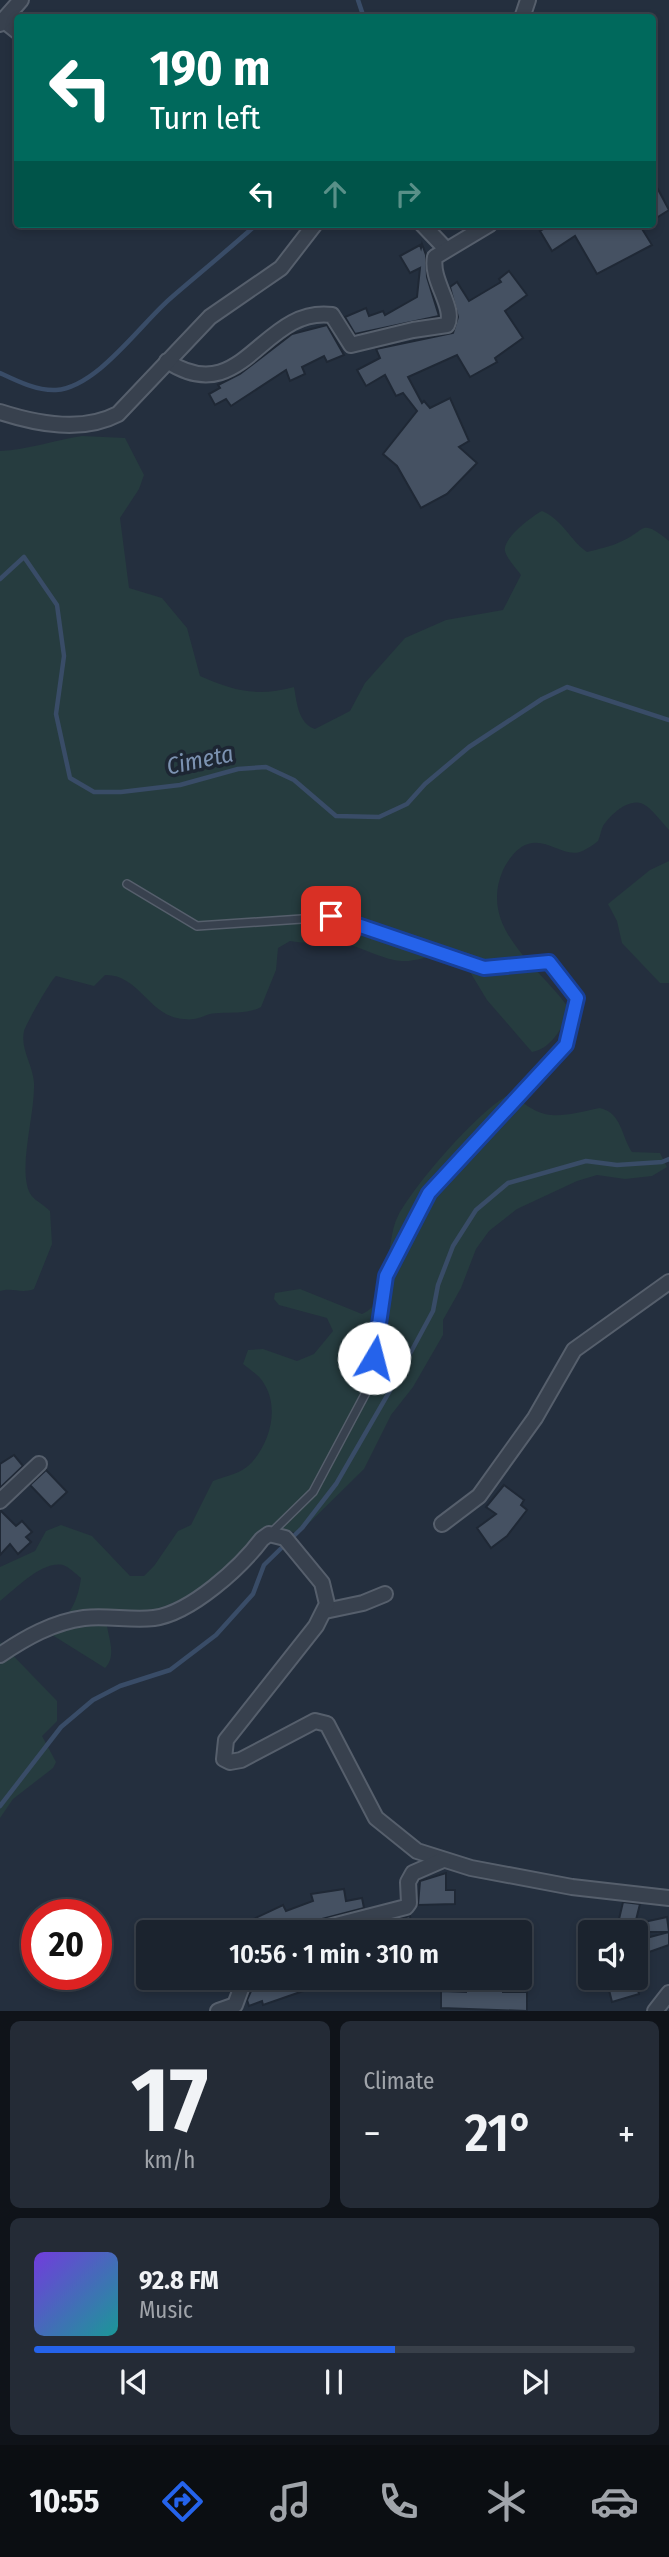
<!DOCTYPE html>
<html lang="en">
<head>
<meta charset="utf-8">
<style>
  :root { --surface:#1b232e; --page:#242b36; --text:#f1f3f6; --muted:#a0a4aa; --line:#39404a; --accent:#2563eb }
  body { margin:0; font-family:"Fira Sans Condensed",sans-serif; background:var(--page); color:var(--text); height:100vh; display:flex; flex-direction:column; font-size:26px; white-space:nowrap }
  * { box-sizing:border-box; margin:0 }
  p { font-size:23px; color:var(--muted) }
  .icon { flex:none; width:38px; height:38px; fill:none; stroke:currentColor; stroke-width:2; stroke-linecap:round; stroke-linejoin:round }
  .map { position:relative; height:2011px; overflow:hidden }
  .sheet { display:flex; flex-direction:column; gap:10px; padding:10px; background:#0f1319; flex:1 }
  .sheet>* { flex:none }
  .top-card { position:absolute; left:14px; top:14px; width:642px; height:214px; border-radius:7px; box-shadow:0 4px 10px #0003,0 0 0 2px var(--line); background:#00695c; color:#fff; overflow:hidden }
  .buttons { position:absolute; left:578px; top:1920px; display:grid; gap:14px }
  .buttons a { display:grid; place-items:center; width:70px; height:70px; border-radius:7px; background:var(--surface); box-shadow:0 4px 10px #0003,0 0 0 2px var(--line); font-size:35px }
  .speed { position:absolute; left:21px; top:1899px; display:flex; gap:14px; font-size:35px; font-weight:700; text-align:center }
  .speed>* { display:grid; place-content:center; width:91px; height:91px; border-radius:50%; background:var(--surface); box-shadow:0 4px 10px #0003,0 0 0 2px var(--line); line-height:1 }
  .speed .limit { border:10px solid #d22; background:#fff; color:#111 }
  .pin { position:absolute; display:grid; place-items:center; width:60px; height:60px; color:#fff; margin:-30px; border-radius:14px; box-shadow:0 4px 10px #0006 }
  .me { position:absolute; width:77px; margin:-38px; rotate:8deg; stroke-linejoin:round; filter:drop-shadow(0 0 5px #0008) }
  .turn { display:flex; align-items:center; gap:24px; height:147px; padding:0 21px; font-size:32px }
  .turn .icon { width:91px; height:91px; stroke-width:2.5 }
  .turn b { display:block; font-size:49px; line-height:60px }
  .lanes { display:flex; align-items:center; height:66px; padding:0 21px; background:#0003; justify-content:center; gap:35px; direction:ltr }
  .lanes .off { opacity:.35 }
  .big { font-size:52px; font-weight:600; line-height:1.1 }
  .sheet .tile { flex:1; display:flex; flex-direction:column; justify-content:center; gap:10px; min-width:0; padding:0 24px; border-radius:10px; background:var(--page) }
  .sheet .dial { align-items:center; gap:0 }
  .dial b { font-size:91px; line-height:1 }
  .song { display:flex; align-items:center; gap:21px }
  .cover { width:84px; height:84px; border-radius:10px; background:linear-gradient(135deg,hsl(260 70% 55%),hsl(180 70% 35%)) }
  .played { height:7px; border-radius:4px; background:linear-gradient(90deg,var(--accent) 60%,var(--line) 60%) }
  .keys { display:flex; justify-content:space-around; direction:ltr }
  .heat { display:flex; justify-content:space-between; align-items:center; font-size:38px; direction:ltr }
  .sheet .tiles { flex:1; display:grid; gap:10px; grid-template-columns:1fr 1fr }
  .tile:last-child { grid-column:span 2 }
  .trip { position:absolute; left:136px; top:1920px; width:396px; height:70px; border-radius:7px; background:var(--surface); box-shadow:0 4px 10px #0003,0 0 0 2px var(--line); font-weight:600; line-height:70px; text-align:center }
  .tab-bar { display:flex; height:112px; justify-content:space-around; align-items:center; background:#0b0e12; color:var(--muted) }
  .tab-bar .icon { width:49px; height:49px }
  .tab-bar .current { color:var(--accent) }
  .tab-bar b { font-size:32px; color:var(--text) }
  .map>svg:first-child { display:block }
  .green { fill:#263c3f }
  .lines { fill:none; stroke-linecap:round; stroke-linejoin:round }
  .stream { stroke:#394c67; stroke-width:4.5 }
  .building { fill:#455162; stroke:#1f2835; stroke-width:2 }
  .service-casing { stroke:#565f6c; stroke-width:10 }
  .minor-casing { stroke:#565f6c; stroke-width:18 }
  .service { stroke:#38414e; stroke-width:7 }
  .minor { stroke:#38414e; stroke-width:14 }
  .route-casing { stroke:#184099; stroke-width:18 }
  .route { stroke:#2563eb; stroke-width:12 }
  .labels { text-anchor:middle; stroke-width:7; stroke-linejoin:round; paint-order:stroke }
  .water-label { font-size:24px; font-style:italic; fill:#7c92b1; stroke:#1d2633 }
</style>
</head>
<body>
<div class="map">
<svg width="669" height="2011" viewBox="0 0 669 2011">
  <rect width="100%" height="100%" fill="#242f3e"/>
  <g class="green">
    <path d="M82,436L125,438L144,475L139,489L120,518L129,588L162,598L187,628L200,676C234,691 257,697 294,687C297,703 298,723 315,729L350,711L365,683L405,638L446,620L503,610L521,575C516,568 507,559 505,551C502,539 532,516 542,511C563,520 569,539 587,552C598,549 610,547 620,542C647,531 639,517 669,541V830C662,823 652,808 643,804C629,797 610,815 603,826C601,830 600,837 598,841C595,844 584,851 580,852C563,857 547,838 528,844C517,847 508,860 503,870C477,930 542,968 570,1010C563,1027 551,1049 532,1052L487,1000L467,967L451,949C399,968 400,963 351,945C335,940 309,945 290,941L278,948L276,970L261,1007C248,1014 234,1012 219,1013C202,1013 201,1023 177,1018C148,1012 137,974 105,975L94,986L56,976C51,980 26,1024 24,1031C20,1049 33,1065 34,1083C35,1112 21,1157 27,1185C30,1200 40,1201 50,1211L52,1244L34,1289C21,1294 12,1287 0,1291V451C28,450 54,440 82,436Z"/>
    <polygon points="669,861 669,983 660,983 622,943 617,921 608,904 650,870"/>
    <path d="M512,1093C544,1124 560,1116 600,1108C622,1113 621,1136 632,1152L660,1153L667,1167L652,1176L625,1179L597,1175L577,1181L517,1209L489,1231L476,1249L461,1288L443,1320V1335L413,1387L391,1415L364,1469L299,1533L278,1529L267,1537L235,1579L157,1609L106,1614C105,1632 119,1654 105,1668L49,1633C69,1616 77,1605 81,1578C76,1574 69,1567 63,1565C41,1561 16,1589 0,1601V1567L35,1551L46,1531L61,1525L92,1536L130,1576H144L154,1566L178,1531L191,1525L213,1481C223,1477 239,1474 248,1466C269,1447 281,1408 263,1382C259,1375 249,1369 243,1364L248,1350L263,1349L297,1361L314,1354L333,1331L327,1318L279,1305L274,1299L275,1293L300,1289L362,1314C392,1303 385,1240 398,1216C414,1185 481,1107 512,1093Z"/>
    <polygon points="0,1642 57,1701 57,1721 42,1736 56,1762 53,1768 13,1799 0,1818"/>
  </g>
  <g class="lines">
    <g class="stream">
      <polyline points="358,0 364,18"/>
      <path d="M0,373C17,381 37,391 56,390C98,387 141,323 172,297C200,273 229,249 257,224"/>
      <polyline points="0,579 24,557 57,605 64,656 56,714 70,778 94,792 121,792 180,785 238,769 266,767 294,780 336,816 379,817 407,804 425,784 469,747 542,699 567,687 669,720"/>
      <polyline points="0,1806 61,1727 93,1700 120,1686 170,1670 216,1635 253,1594 264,1565 302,1528 336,1484 392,1387 433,1311 438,1285 453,1246 476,1210 508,1183 586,1161 617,1165 662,1162 669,1159"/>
    </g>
  </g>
  <g class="building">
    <polygon points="653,180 669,210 653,220"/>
    <polygon points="552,224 639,224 652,245 597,274 575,236 552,251 540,231"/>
    <polygon points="422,244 426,255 427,277 439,316 355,334 345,317 366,308 369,316 383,311 385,315 417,297 420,268 410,273 400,256 420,245 421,248"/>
    <polygon points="509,271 527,295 505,311 523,338 495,358 497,362 470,377 457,355 408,377 422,403 424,401 430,408 450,398 469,441 459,447 477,463 447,494 421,508 397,466 383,454 417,411 403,393 396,396 385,375 366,386 357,370 380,358 376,349 453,333 458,317 450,287 457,282 469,301 501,282 499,279"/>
    <polygon points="327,325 344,355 327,362 324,356 302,367 305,374 290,381 286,370 231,406 226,399 215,405 209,394 220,388 218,385 240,374 292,334"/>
    <polygon points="14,1455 23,1466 0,1488 0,1464"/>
    <polygon points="46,1470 67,1492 51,1507 30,1485"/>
    <polygon points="504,1485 524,1500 521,1505 527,1510 507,1536 491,1548 477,1528 496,1514 486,1507"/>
    <polygon points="0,1510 16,1526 22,1521 32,1532 26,1537 31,1542 18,1554 10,1544 0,1555"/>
    <polygon points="446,1873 446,1890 455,1890 455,1904 418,1905 420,1881"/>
    <polygon points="344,1889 346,1901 362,1898 364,1908 307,1923 300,1932 226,1932 283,1905 286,1911 313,1901 311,1894"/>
    <polygon points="623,1902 640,1904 635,1924 667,1917 669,1932 616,1932"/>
    <polygon points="410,1916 412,1932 384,1932 383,1923"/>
    <polygon points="669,1932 669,1945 635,1957 635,1941"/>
    <polygon points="257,1978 306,1978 309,1989 263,2005 262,2001 249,2006 247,2000"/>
    <polygon points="606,1978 635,1978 639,1994 612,2002"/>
    <polygon points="466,1983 503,1986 503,1992 527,1992 527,2011 441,2008 441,1991 466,1992"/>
  </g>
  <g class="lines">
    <g class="service-casing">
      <polyline id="service" points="127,884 197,926 331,917 484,968 549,962 577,998 566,1045 429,1193 386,1276 370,1385 313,1492 270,1534"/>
    </g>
    <g class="minor-casing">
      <g id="minor">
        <polyline points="522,18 528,0"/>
        <polyline points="3,20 18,32"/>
        <polyline points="0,24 21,0"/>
        <polyline points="422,224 445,248"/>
        <path d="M167,361C243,411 262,306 332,315L351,345L413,330L447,325C456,308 430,280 435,257L490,224"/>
        <path d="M0,412C37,424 82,433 118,414L210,317L281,268L315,224"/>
        <polyline points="0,1501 39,1464"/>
        <polyline points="442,1524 479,1496 535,1418 574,1350 669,1282"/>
        <polyline points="325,1611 363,1603 385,1594"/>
        <path d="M0,1655C25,1638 53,1622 84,1618C107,1615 131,1621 154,1618C191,1613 241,1567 262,1539L269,1534L285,1538L322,1583L327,1604L316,1626L226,1740L224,1759L230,1762L241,1760L315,1721L327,1724L376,1818L417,1851L471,1868L572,1887L669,1898"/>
        <polyline points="309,1932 406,1907 409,1903 408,1882 413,1873 443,1860"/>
        <polyline points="218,2011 235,2005 245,1978"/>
        <polyline points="655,2011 669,1993"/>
      </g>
    </g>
    <use href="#service" class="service"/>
    <use href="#minor" class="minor"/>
  </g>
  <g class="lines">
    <g class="route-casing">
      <polyline id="route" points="331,916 484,968 549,962 577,998 566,1045 429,1193 386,1276 374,1358"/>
    </g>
    <use href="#route" class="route"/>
  </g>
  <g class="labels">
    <g class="water-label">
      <text transform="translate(200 760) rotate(-12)" y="8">Cimeta</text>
    </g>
  </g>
</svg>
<div class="buttons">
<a><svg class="icon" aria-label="sound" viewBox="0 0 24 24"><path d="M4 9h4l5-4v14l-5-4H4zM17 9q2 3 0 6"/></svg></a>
</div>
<div class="speed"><div class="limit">20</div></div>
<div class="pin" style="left:331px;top:916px;background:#d93025"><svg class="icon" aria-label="arrive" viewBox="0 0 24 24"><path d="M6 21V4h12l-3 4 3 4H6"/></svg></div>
<svg class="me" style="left:374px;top:1358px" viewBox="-20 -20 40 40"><circle r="19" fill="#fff"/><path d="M0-13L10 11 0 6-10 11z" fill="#2563eb"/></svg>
<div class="trip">10:56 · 1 min · 310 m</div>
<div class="top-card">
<div class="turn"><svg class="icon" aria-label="left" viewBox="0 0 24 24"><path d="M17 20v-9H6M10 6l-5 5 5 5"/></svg><div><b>190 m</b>Turn left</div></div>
<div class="lanes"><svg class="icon" aria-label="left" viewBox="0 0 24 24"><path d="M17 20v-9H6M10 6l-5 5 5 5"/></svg><svg class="icon off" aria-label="ahead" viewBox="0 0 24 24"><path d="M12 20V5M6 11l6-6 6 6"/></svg><svg class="icon off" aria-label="right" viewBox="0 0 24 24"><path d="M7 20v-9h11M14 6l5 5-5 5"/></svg></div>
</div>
</div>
<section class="sheet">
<div class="tiles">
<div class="tile dial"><b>17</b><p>km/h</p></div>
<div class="tile"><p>Climate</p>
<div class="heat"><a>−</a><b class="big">21°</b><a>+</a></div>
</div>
<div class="tile">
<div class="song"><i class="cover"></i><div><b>92.8 FM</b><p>Music</p></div></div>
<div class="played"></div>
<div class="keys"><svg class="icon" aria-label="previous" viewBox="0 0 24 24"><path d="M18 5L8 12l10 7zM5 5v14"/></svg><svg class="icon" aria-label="pause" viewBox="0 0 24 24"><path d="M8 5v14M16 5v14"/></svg><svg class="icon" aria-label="next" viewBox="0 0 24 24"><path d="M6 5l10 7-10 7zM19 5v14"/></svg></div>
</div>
</div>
</section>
<nav class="tab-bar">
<b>10:55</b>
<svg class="icon current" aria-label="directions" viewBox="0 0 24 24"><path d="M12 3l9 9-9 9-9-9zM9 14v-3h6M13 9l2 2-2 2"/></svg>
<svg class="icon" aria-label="music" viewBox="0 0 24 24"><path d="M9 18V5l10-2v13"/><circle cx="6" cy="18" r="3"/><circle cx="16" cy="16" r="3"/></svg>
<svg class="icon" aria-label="phone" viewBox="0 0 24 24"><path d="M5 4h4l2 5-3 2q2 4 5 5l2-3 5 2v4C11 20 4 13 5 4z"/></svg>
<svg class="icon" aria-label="climate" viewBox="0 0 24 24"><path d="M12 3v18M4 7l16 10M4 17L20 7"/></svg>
<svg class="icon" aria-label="car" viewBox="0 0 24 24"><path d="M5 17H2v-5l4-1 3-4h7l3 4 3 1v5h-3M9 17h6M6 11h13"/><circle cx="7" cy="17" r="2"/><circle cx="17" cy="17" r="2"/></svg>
</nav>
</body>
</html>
